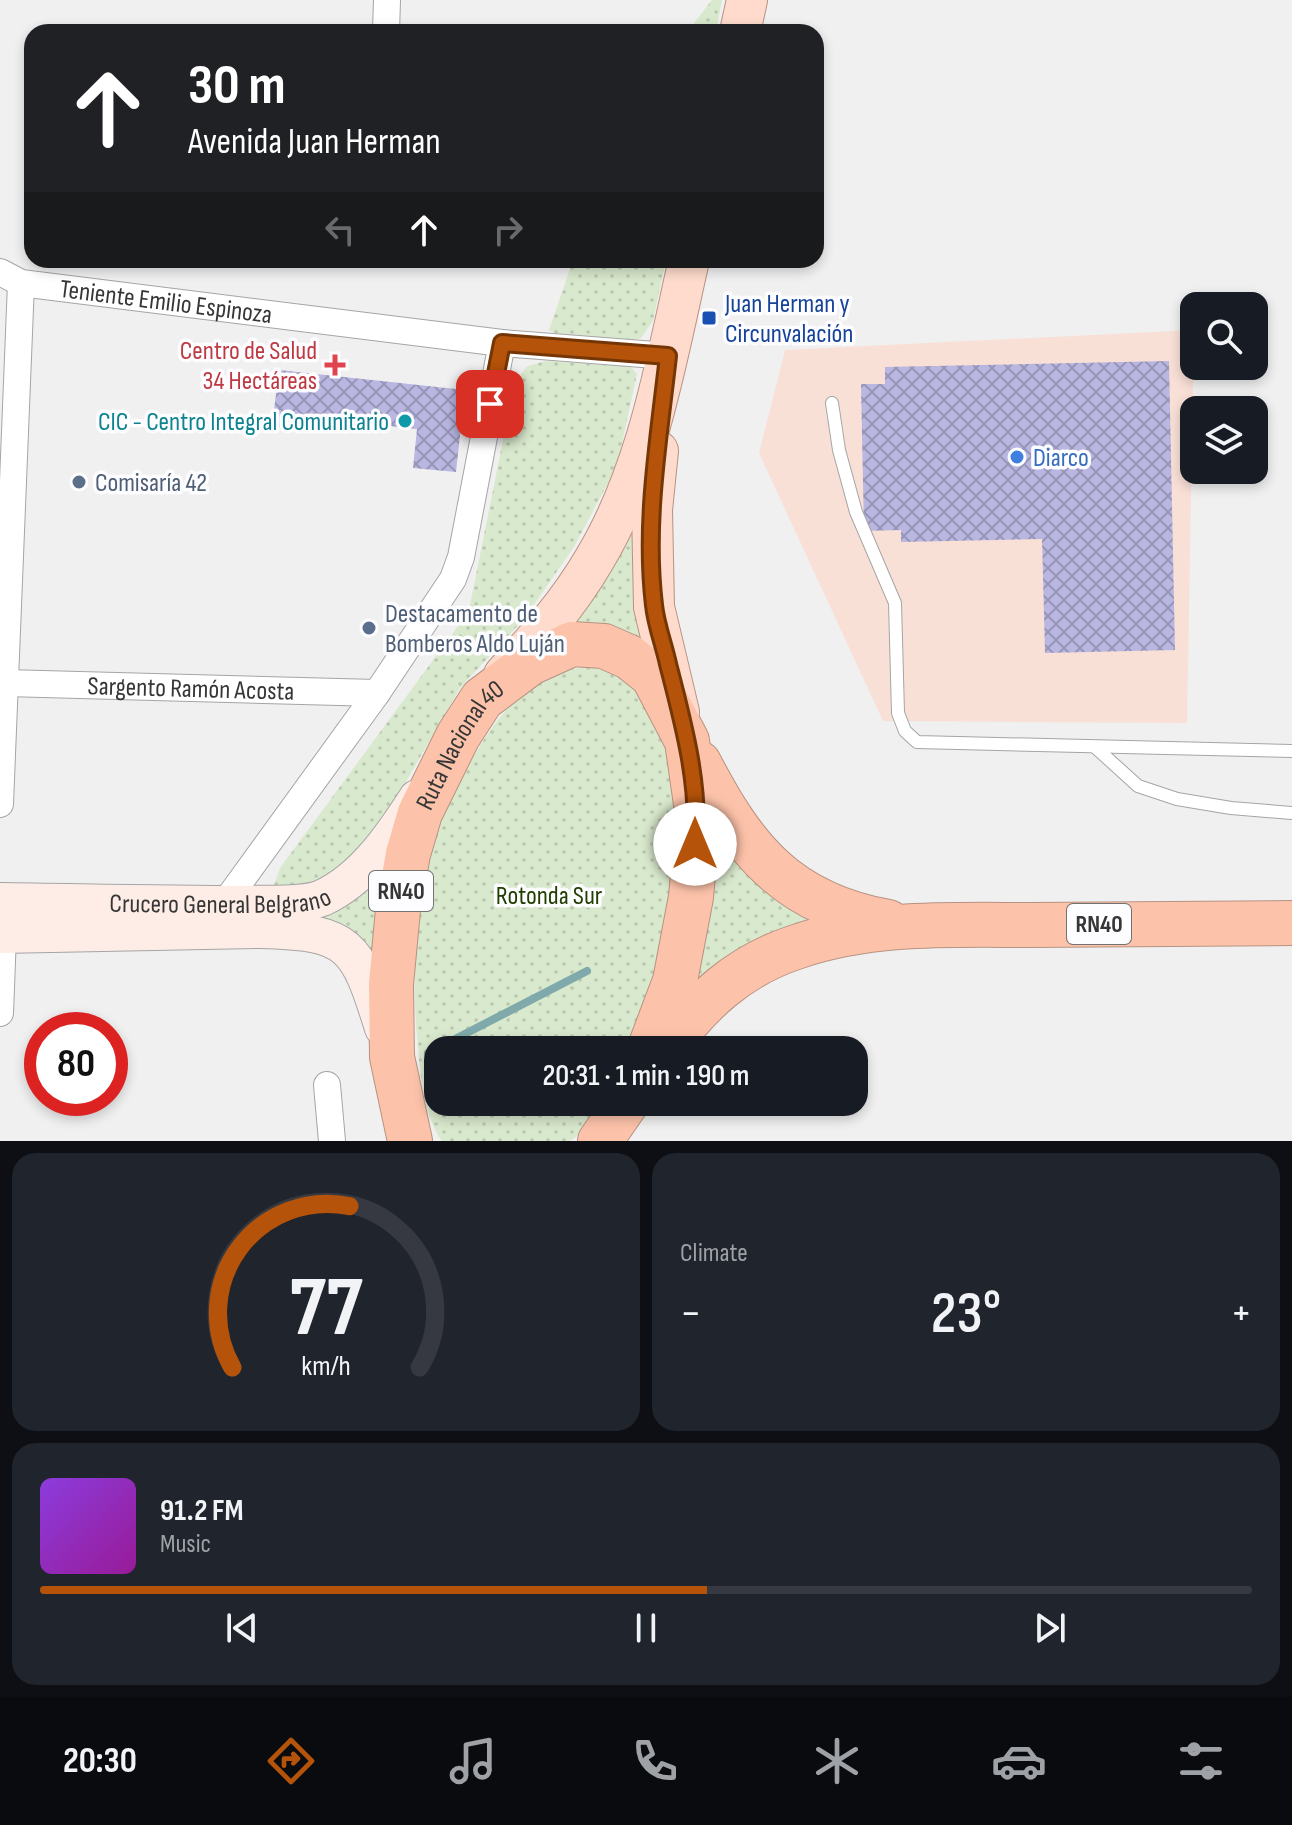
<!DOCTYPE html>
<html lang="en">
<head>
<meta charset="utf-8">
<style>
  :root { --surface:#171b24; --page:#20242c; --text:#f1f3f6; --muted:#9ea1a6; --line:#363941; --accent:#b45309 }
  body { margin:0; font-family:"Sofia Sans Condensed",sans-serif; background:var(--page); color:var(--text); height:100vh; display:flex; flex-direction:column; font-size:30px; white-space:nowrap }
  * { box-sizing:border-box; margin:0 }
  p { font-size:26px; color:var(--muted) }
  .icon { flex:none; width:44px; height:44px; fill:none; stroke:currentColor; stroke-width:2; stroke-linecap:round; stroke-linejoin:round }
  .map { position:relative; height:1141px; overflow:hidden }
  .panel { display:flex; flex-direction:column; gap:12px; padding:12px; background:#0d0f14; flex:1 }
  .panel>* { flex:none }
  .guide { position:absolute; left:24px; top:24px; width:800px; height:244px; border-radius:24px; box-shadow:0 4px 12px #0003; background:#202124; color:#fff; overflow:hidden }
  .buttons { position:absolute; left:1180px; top:292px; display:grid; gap:16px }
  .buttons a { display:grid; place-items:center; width:88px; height:88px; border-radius:16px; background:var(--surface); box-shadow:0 4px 12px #0003; font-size:40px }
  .speed { position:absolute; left:24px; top:1012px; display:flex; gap:16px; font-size:40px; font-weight:700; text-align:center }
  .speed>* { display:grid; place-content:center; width:104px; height:104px; border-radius:50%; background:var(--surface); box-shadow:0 4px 12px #0003; line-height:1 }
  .speed .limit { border:12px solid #d22; background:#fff; color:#111 }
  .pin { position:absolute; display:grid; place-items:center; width:68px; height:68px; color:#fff; margin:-34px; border-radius:16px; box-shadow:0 4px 12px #0006 }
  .me { position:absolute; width:88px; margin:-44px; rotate:0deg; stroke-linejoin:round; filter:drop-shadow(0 0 6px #0008) }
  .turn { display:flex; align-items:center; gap:28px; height:168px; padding:0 32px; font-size:36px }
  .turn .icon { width:104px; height:104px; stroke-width:2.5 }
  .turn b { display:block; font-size:56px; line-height:68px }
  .lanes { display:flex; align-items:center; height:76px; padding:0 32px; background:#0003; justify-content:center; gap:40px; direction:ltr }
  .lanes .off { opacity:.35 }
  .big { font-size:60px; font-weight:600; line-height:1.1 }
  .panel .widget { flex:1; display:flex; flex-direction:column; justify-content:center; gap:12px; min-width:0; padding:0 28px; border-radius:24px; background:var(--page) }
  .panel .dial { align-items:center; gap:0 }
  .dial svg { height:208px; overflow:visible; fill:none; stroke:var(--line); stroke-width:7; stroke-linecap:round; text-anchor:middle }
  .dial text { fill:var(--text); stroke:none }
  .song { display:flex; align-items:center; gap:24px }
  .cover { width:96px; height:96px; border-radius:12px; background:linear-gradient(135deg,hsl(270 70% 55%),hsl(300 70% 35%)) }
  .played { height:8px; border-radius:4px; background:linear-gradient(90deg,var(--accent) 55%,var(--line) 55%) }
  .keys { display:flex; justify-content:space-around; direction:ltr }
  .heat { display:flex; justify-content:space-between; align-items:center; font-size:44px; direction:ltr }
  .panel .tiles { flex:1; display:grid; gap:12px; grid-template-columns:1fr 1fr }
  .widget:last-child { grid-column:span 2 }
  .trip { position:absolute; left:424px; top:1036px; width:444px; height:80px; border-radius:24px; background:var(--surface); box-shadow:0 4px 12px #0003; font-weight:600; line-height:80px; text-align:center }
  .tabs { display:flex; height:128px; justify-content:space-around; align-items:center; background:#090b0e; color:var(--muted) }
  .tabs .icon { width:56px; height:56px }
  .tabs .on { color:var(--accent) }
  .tabs b { font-size:36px; color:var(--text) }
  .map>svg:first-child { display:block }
  .commercial { fill:#f9e0d7 }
  .grass { fill:url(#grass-dots) }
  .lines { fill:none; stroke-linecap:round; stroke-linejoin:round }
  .stream { stroke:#7fa9aa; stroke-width:8 }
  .building { fill:url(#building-cross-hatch) }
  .lane-casing { stroke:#a5a5a6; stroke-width:14 }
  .street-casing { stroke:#a5a5a6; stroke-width:28 }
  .secondary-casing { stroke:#a5a5a6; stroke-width:38 }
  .primary-casing { stroke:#b79282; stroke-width:42 }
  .highway-casing { stroke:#b79282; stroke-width:46 }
  .lane { stroke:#fff; stroke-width:12 }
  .street { stroke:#fff; stroke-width:26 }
  .secondary { stroke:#feede6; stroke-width:36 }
  .primary { stroke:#fedbcc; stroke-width:40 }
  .highway { stroke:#fdc3aa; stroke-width:44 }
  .route-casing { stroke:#753606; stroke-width:20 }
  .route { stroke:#b45309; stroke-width:14 }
  .transit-dot { fill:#1a4fb4; stroke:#fdfdff; stroke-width:3 }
  .health-dot { fill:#e0444e; stroke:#fdfdff; stroke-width:3 }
  .culture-dot { fill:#0f9aa8; stroke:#fdfdff; stroke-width:3 }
  .shop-dot { fill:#3f7fe0; stroke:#fdfdff; stroke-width:3 }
  .service-dot { fill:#5c6f8a; stroke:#fdfdff; stroke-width:3 }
  .labels { text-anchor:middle; stroke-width:7; stroke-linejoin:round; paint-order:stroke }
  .shield { fill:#fdfdff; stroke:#727273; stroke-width:2 }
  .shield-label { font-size:24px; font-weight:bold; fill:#363637 }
  .street-label { font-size:26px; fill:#363637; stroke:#fdfdff }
  .transit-label { font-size:26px; fill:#164399; stroke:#fdfdff; text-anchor:start }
  .health-label { font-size:26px; fill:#be3a42; stroke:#fdfdff; text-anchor:end }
  .culture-label { font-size:26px; fill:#0d838f; stroke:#fdfdff; text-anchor:end }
  .shop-label { font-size:26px; fill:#366cbe; stroke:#fdfdff; text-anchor:start }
  .service-label { font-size:26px; fill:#4e5e75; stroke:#fdfdff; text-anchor:start }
  .park-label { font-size:26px; fill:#223e00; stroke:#fdfdff }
</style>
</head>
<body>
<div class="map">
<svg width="1292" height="1141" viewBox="0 0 1292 1141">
  <defs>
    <pattern id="grass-dots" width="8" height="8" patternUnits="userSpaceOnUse" patternTransform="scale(2)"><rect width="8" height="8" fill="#d9e9cd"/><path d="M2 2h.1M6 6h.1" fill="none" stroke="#bbc8b1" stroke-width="1.8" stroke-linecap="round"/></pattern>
    <pattern id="building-cross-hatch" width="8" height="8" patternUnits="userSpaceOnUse" patternTransform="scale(2)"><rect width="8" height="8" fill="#b9b6e1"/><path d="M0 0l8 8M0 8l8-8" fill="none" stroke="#9795b7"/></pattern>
  </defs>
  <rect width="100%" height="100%" fill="#f0f0f1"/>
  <polygon class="commercial" points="1194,330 1187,723 883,721 759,453 785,350"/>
  <g class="grass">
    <polygon points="712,0 722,0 716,32 687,32"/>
    <polygon points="573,260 666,260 653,321 641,338 619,344 568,340 549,330"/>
    <polygon points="546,361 630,366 637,374 617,466 574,547 524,619 460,688 399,794 369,840 336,877 271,893 280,868 456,629 470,605 514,385 527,366"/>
    <polygon points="643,498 656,652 560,631"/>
    <path d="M591,666C635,676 636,684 657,722C662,733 670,744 673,755C698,851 660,958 633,1050H438V1102H605L581,1133L570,1141H442C425,1119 420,1075 418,1048C412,988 413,925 427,866C440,811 487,716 534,684C551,672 570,669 591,666Z"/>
    <polygon points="715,817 830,919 687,1007"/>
    <polygon points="395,852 374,968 304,913"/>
  </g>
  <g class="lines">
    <polyline class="stream" points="428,1053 587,971"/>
  </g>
  <g class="building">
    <polygon points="1169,361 1175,650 1045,653 1042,539 901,542 901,530 864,531 861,384 885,384 885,367"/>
    <polygon points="279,370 465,390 456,472 413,468 417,429 307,417 306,430 272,426"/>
  </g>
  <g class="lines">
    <g class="lane-casing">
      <g id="lane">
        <polyline points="832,403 839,450 856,512 895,603 898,713 905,731 917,742 1292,751"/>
        <polyline points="1095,747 1138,786 1177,799 1231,808 1292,813"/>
      </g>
    </g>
    <g class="street-casing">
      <g id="street">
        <polyline points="386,32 387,0"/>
        <path id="s1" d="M0,272L21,283L502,343L668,356"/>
        <path id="s2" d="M5,683L377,693"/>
        <polyline points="0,804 21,283"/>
        <polyline points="224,916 224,904 377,693 453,579 461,557 502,343"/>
        <polyline points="0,920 3,935 0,1013"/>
        <polyline points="327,1085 332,1141"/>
      </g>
    </g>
    <g class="secondary-casing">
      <g id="secondary">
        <path id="s3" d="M0,901C81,902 162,904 243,904C265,903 303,906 322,898C364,879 393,835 417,798"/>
        <path d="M0,935L260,930C351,932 357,945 383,1028"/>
      </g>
    </g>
    <g class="primary-casing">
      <g id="primary">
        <polyline points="740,32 747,0"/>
        <polyline points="658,451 652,510 654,607 679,712"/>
        <path d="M504,675C537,639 569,603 594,560C648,471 666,361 689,260"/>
      </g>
    </g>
    <g class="highway-casing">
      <g id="highway">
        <path d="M699,763C744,850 787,904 888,922"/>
        <path d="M665,1050C700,1002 738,966 796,947C871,921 952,925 1031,925C1118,924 1205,923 1292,923"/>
        <path id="s4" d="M410,1141L392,1057L391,984L398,910L408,854L420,813L458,736L482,699L530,663L572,644L604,646L629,657L653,676L687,741L698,818L691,897L675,981L649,1050"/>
        <polyline points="600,1141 627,1102"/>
      </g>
    </g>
    <use href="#lane" class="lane"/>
    <use href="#street" class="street"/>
    <use href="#secondary" class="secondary"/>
    <use href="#primary" class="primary"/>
    <use href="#highway" class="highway"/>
  </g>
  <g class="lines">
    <g class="route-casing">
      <path id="route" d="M490,404L502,343L668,356C659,438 644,522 654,605C656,625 664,645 668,664C683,722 700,784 695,844"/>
    </g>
    <use href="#route" class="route"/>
  </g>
  <rect class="transit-dot" x="701" y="310" width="16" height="16" rx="4"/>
  <path class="health-dot" d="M331 353h8v8h8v8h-8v8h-8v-8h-8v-8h8z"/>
  <circle class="culture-dot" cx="405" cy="421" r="8"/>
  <circle class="shop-dot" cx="1017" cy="457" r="8"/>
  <g class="service-dot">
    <circle cx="79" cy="482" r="8"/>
    <circle cx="369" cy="628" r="8"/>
  </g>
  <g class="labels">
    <g class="shield">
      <rect x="369" y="871" width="64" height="40" rx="6"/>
      <rect x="1067" y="904" width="64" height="40" rx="6"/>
    </g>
    <g class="shield-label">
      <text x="401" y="899">RN40</text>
      <text x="1099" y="932">RN40</text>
    </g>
    <g class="street-label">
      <text dy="9" stroke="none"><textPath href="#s1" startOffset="170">Teniente Emilio Espinoza</textPath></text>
      <text dy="9" stroke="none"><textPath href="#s2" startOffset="186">Sargento Ramón Acosta</textPath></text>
      <text dy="9" stroke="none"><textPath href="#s4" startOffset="412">Ruta Nacional 40</textPath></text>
      <text dy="9" stroke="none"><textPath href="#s3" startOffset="220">Crucero General Belgrano</textPath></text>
    </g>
    <g class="transit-label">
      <text x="725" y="312">Juan Herman y<tspan x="725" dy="30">Circunvalación</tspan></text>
    </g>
    <g class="health-label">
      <text x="317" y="359">Centro de Salud<tspan x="317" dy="30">34 Hectáreas</tspan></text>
    </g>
    <g class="culture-label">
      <text x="389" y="430">CIC - Centro Integral Comunitario</text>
    </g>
    <g class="shop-label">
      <text x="1033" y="466">Diarco</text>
    </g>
    <g class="service-label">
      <text x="95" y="491">Comisaría 42</text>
      <text x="385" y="622">Destacamento de<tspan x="385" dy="30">Bomberos Aldo Luján</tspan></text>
    </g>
    <g class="park-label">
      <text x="549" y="904">Rotonda Sur</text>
    </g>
  </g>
</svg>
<div class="buttons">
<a><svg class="icon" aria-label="search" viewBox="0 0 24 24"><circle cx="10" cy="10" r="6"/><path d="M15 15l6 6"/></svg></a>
<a><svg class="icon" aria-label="layers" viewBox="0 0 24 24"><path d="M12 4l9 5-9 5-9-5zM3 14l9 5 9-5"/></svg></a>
</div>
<div class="speed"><div class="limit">80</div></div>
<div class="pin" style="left:490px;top:404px;background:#d93025"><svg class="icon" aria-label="arrive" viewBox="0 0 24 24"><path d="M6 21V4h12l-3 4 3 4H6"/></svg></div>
<svg class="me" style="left:695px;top:844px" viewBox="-20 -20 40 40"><circle r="19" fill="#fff"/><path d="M0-13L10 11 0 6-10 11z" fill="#b45309"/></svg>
<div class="trip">20:31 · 1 min · 190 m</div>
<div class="guide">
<div class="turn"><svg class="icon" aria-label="ahead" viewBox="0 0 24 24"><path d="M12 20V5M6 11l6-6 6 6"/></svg><div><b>30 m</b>Avenida Juan Herman</div></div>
<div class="lanes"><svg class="icon off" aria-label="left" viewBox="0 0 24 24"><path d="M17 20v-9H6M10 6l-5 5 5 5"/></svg><svg class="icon" aria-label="ahead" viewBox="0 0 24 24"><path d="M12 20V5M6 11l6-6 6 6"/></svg><svg class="icon off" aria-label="right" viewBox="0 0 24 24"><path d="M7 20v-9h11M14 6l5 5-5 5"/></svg></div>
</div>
</div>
<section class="panel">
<div class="tiles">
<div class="widget dial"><svg viewBox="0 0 100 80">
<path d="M14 69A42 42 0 1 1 86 69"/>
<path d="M14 69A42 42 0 0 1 59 7" stroke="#b45309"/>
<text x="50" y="56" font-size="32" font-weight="700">77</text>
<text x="50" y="72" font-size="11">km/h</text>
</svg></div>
<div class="widget"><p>Climate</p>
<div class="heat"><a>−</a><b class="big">23°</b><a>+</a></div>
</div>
<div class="widget">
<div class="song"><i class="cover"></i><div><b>91.2 FM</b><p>Music</p></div></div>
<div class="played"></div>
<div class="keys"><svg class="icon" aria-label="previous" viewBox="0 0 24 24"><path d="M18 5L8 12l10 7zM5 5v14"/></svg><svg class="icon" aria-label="pause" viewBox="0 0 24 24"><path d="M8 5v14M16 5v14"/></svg><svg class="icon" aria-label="next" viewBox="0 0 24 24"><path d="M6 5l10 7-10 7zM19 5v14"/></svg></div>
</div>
</div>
</section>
<nav class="tabs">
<b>20:30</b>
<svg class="icon on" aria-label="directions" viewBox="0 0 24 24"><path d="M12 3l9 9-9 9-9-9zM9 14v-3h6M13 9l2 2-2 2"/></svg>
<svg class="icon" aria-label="music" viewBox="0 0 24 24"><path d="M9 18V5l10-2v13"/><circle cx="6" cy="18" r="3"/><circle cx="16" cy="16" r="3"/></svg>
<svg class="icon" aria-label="phone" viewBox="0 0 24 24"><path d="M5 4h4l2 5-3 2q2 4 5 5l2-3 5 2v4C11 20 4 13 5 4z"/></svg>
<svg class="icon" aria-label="climate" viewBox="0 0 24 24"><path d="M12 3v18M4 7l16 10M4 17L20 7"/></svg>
<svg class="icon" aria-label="car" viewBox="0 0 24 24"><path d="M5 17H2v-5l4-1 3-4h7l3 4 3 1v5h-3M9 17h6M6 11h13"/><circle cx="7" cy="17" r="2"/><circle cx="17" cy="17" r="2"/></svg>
<svg class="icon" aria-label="filters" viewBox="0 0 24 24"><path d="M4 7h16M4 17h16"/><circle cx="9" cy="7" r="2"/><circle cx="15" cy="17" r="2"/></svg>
</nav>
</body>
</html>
